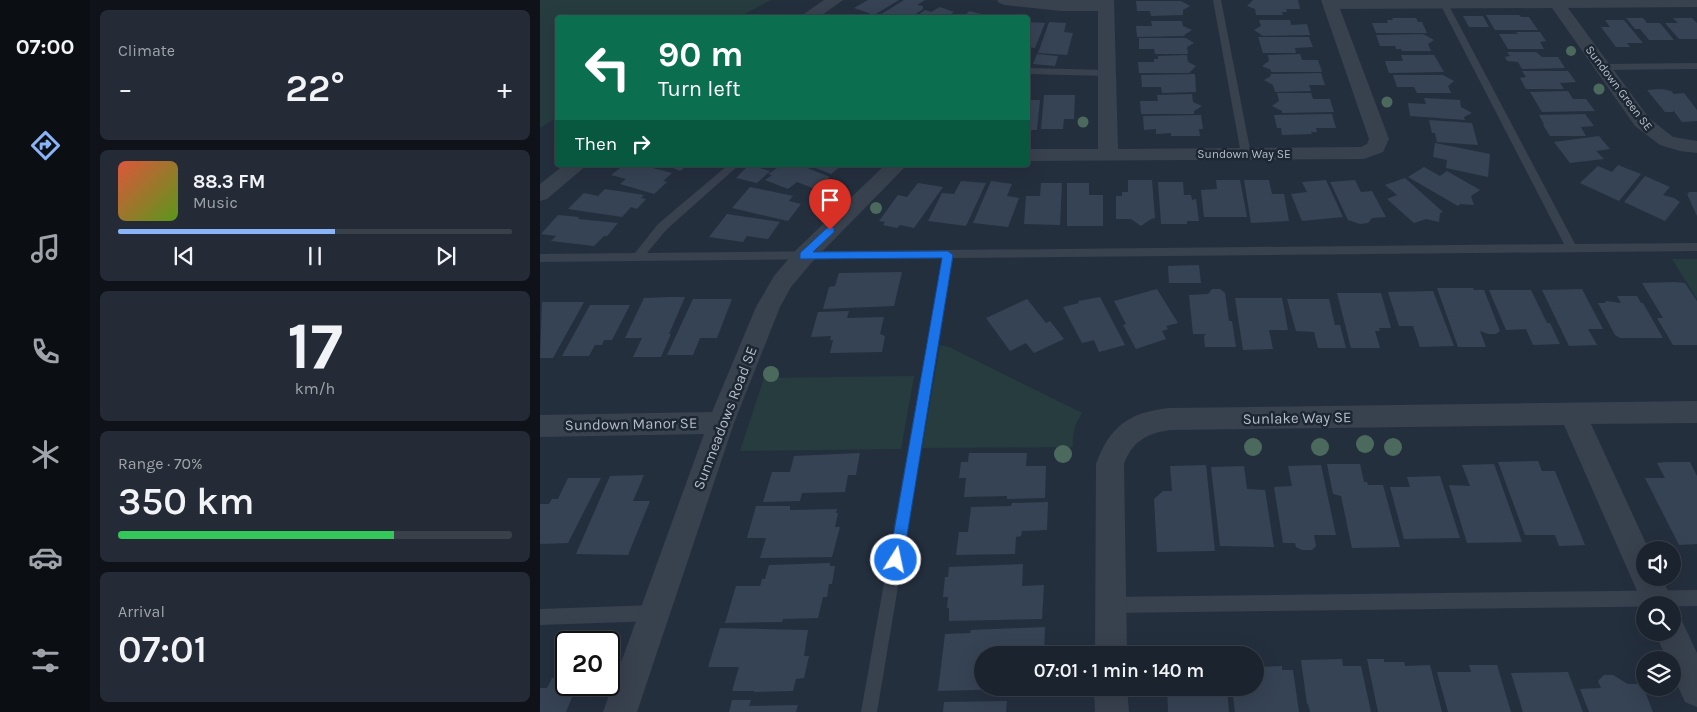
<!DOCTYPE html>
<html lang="en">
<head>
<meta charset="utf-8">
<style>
  :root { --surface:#1b232e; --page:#242b36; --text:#f1f3f6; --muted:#a0a4aa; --line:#39404a; --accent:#8ab4f8 }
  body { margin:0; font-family:Karla,sans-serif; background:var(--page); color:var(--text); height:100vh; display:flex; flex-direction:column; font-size:19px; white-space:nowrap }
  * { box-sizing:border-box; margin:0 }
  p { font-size:16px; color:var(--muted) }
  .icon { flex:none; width:28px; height:28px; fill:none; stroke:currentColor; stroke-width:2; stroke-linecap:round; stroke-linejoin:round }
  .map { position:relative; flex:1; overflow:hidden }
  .sheet { display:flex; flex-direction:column; gap:10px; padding:10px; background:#0f1319; width:450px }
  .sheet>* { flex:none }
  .top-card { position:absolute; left:15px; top:15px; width:475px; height:152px; border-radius:5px; box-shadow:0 5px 20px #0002,0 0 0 1px var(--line); background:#0b6e4f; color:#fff; overflow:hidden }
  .controls { position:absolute; left:1096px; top:541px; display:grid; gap:10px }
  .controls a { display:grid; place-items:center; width:45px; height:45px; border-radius:50%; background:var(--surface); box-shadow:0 5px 20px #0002,0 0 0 1px var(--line); font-size:25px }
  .speed { position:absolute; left:15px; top:631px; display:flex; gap:10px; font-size:25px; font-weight:700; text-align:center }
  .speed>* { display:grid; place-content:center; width:65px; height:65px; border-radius:50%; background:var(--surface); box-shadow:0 5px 20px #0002,0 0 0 1px var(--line); line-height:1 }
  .speed .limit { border:2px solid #111; border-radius:8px; background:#fff; color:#111 }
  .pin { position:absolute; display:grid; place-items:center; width:42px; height:42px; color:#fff; margin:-51px -21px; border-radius:50% 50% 50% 0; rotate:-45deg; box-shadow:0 0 5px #0007 }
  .pin .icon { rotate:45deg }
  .me { position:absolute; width:55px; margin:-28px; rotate:10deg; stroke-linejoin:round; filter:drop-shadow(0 0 4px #0008) }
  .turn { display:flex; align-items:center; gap:18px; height:105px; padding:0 20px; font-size:22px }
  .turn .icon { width:65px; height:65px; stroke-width:2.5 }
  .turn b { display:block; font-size:35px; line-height:42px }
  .then { display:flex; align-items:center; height:48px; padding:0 20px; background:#0003; gap:10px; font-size:19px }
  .big { font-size:38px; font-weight:600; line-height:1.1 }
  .sheet .widget { flex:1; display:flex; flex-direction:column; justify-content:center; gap:8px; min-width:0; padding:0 18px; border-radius:8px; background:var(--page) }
  .sheet .dial { align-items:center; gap:0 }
  .dial b { font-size:65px; line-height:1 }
  .song { display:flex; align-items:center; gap:15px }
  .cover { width:60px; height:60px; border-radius:8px; background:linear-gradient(135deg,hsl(10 70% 55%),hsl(90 70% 35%)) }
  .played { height:5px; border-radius:2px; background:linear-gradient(90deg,var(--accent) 55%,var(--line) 55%) }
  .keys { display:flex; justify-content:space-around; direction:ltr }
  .heat { display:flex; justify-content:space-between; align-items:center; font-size:28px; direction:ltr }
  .charge { height:8px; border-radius:4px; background:linear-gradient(90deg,#34c759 70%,var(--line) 0) }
  .trip { position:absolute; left:434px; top:646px; width:290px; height:50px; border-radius:25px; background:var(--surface); box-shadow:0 5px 20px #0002,0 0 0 1px var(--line); font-weight:600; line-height:50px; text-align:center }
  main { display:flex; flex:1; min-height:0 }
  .tabs { display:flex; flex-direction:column; width:90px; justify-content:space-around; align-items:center; background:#0b0e12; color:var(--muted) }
  .tabs .icon { width:35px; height:35px }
  .tabs .active { color:var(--accent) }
  .tabs b { font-size:22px; color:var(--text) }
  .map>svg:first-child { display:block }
  .green { fill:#263c3f }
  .building { fill:#364354 }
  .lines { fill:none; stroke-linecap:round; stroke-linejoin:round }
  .lane { fill:#38414e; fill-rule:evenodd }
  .street { fill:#38414e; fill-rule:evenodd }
  .tree { fill:#4b6a5d }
  .route { fill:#1a73e8; stroke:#114b97 }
  .labels { text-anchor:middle; stroke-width:5; stroke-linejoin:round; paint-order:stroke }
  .far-street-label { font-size:12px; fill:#b4bcc9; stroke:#1d2633 }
  .street-label { font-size:15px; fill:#b4bcc9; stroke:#1d2633 }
</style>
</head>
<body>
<main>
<nav class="tabs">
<b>07:00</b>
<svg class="icon active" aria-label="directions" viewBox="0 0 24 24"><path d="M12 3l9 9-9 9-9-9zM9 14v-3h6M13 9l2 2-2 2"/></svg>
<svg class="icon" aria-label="music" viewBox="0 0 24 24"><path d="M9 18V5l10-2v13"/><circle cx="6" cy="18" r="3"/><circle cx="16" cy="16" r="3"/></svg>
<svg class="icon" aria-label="phone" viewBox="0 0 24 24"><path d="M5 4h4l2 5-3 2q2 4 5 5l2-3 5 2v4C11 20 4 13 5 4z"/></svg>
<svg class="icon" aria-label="climate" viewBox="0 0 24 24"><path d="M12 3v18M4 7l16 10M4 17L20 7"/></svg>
<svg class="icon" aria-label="car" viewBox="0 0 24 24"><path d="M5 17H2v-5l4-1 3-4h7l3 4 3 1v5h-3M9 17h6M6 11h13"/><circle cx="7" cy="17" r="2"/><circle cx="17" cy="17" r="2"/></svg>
<svg class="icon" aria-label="filters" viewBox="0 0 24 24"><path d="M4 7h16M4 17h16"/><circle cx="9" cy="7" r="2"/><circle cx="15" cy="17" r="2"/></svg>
</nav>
<section class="sheet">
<div class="widget"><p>Climate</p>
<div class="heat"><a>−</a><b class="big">22°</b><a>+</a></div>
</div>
<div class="widget">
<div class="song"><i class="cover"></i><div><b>88.3 FM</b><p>Music</p></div></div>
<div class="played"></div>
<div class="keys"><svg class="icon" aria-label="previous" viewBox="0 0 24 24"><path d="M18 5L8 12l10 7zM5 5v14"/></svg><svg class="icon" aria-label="pause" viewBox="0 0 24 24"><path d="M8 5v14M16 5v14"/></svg><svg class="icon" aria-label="next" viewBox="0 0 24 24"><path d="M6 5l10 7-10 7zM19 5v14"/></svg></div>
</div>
<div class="widget dial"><b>17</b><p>km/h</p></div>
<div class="widget"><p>Range · 70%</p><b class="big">350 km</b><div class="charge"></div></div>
<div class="widget"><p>Arrival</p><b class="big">07:01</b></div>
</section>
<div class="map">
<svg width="1157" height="712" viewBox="0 0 1157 712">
  <rect width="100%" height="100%" fill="#242f3e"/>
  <g class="green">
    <polygon points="0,0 231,0 199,17 18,18 17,117 0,128"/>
    <polygon points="1132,259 1157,259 1157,299"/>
    <path d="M400,345L409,347L542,413C535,424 532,433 533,447L382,448Z"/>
    <polygon points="374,376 361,449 200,451 224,378"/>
  </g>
  <g class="building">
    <polygon points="328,0 359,0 334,15 314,8"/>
    <polygon points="364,0 385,0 377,5 383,6 383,9 370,18 348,18 340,15"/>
    <polygon points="713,0 758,0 760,9 746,9 747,12 742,12 743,15 716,15 715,9 707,6"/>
    <polygon points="596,1 641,1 650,6 643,10 643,15 611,16 610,11 597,11"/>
    <polygon points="400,7 414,12 405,18 374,18 385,10 391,12"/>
    <polygon points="429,11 446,15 443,18 423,18"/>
    <polygon points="946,15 979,15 981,17 989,17 998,30 955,30"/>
    <polygon points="923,16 943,16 949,27 929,27"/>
    <polygon points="852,18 876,18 878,22 882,22 887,33 836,33 832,23 848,23 847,20 853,20"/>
    <polygon points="1086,18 1103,18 1107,23 1120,23 1134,40 1109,40 1100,29 1095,29"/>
    <polygon points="1133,18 1152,18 1157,23 1157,39 1139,39 1125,23 1138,23"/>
    <polygon points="719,20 750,20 751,25 767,24 770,35 723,36 714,30 721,26"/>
    <polygon points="1065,20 1084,20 1103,43 1087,43 1090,47 1076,47 1061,27 1070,27"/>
    <polygon points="611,21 642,21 643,26 652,30 644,35 645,36 597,37 596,26 612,26"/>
    <polygon points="488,22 505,23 495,48 488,47"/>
    <polygon points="509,22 526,23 524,32 533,33 527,55 498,53"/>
    <polygon points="976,32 1000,32 1006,41 1000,42 1004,49 968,49 959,34 978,34"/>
    <polygon points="883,34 894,40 888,44 891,51 862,51 861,49 856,49 855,46 840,46 836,35"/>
    <polygon points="718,37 769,37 773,47 755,48 756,53 723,53"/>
    <polygon points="599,38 646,38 654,43 647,47 648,54 615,54 614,49 599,49"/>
    <polygon points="967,52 996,52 1002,57 1018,57 1025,68 982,69 978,62 967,61 965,57 970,56"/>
    <polygon points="497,54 518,56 515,66 493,64"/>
    <polygon points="760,54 762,60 778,60 782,72 731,72 731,70 722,66 729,61 728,55"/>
    <polygon points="647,55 648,62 656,66 649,73 599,73 598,62 614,62 614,59 618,59 618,56"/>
    <polygon points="861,55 894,55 904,72 849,73 845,61 863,61"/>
    <polygon points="982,71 1028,71 1036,82 1020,83 1024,89 986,89 980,78 986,77"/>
    <polygon points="781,73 785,85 769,85 771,91 735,92 733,85 724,80 731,76 730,74"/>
    <polygon points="655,74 656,92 622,93 621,87 602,87 601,75"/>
    <polygon points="853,75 903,75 914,81 908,86 911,93 877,93 874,87 857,87"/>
    <polygon points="1122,89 1131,91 1134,94 1144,93 1157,110 1157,121 1142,122 1133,110 1133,112 1125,112 1107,90"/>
    <polygon points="1028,91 1033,99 1046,99 1055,111 1002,112 990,92"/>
    <polygon points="737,93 771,93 773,99 790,99 794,112 742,113 742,111 732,106 739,101"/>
    <polygon points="652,94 653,102 662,106 654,111 654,114 601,114 600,101 618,101 617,95"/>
    <polygon points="504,95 535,95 534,119 524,119 523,129 501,129"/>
    <polygon points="884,98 920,100 921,107 932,113 924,117 925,120 870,116 868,103 886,104"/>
    <polygon points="488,100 500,100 497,130 488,130"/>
    <polygon points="792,114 796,128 776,128 777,132 771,132 772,134 742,135 741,128 737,128 734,115"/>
    <polygon points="1045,114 1054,126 1041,127 1046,136 1010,136 1003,125 1004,124 999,115"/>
    <polygon points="661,115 663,129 659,129 660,136 631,136 631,133 616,134 616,129 604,130 603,116"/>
    <polygon points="889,120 932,123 938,145 897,142 895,133 892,133"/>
    <polygon points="1059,136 1070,149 1056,151 1064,159 1030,163 1014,142"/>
    <polygon points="895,143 950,154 948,177 906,168 907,160 893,157"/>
    <polygon points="84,165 111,165 109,167 132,173 123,181 127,182 114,194 80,184 86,179 71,175"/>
    <polygon points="126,165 148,165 140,171"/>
    <polygon points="209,165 230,171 217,183 196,178"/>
    <polygon points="235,165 260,165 290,177 275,189 257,182 248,189 225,180 232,175 228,174 237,168 234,166"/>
    <polygon points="268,165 302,165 291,174"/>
    <polygon points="1078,165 1101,174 1079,201 1040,183 1058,166 1072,172"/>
    <polygon points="884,167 900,176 907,171 940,190 931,196 934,205 920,204 918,206 868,177"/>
    <polygon points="1105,176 1130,187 1123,195 1134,198 1140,202 1125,221 1084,202"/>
    <polygon points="865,178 903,212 900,213 899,222 886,219 874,223 847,199 857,195 845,185"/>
    <polygon points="588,180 612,180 615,218 611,219 601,226 591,219 576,219 576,196 582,196 582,192 588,192"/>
    <polygon points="676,180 700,180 707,217 664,217 661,190 677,189"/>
    <polygon points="704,180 729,180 732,194 744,194 749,221 711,223"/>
    <polygon points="786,180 803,217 762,221 751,194 767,192 762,182"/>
    <polygon points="815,180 821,192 832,191 846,217 832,218 828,223 820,224 808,220 790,182"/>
    <polygon points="421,181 446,183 426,226 388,221 402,193 414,194"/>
    <polygon points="451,181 472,184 467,196 479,198 468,227 433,223"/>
    <polygon points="618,182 643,182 644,195 651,195 652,200 656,199 659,221 647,221 647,224 621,224"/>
    <polygon points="378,183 403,187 374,228 360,225 357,228 343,225 345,222 339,221 358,195 367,197"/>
    <polygon points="501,183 522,183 520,225 484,224 486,196 500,196"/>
    <polygon points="527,183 549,183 549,195 563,195 563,226 527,226"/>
    <polygon points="210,187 249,195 253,196 249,201 261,204 248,221 192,208"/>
    <polygon points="65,189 104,195 101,198 106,199 97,209 91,207 82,217 28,209 44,193 58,196"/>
    <polygon points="1148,192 1157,192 1157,216 1147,194 1149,194"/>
    <polygon points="187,214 240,222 228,239 207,236 203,242 169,237"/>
    <polygon points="18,215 39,217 38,219 78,223 67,236 64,236 54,246 11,241 16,236 1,234"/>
    <polygon points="659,265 661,283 629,283 628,266"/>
    <polygon points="362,272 354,306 283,309 289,287 295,286 299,273"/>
    <polygon points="1134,282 1145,283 1157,301 1157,345 1133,345 1117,318 1123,318 1102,283"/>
    <polygon points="897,288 933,288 934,290 944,290 960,331 956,334 948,334 940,331 946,347 918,347"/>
    <polygon points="617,289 638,323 626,326 628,329 622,331 626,339 596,349 583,325 586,324 574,301"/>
    <polygon points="672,289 680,289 685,293 689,321 692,321 696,347 665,347 664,336 666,334 653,334 649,295 668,294"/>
    <polygon points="1042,289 1063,329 1048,329 1057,345 1029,346 1002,290"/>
    <polygon points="949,290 991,290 1007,323 1010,323 1020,344 993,345 986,329 966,330"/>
    <polygon points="893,291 914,346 880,347 873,326 859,326 848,292"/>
    <polygon points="797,293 841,293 851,328 839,328 840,331 835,331 840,348 811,348"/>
    <polygon points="1077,296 1097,296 1101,303 1103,303 1123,338 1080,338 1075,335 1058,303 1065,303 1066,301 1081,303"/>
    <polygon points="130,297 145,297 129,334 131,334 121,357 93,357 102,338 85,338 104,298"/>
    <polygon points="560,297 585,345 559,352 554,340 542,343 523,307 539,303 538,301"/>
    <polygon points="695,298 742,298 748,330 729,330 733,349 703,350"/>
    <polygon points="153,299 192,299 177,338 160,338 153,355 127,355"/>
    <polygon points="487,299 506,323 510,321 524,339 494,353 486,343 470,351 446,318"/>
    <polygon points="747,299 789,299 795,325 800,325 806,348 778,348 774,332 756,331"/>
    <polygon points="2,302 44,302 13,358 0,358"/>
    <polygon points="50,305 90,305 72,340 64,340 62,345 55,345 49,356 22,356"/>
    <polygon points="309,311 307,318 344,317 340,334 345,336 342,352 290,353 293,340 290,340 291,336 271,337 278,312"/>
    <polygon points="320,453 316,475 308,475 305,492 262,493 260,501 223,502 232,472 250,472 254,456"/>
    <polygon points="429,453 487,453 486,466 506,466 505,498 467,499 467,496 424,497 426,478 419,478 421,462 428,462"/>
    <polygon points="998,461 1002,471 1015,471 1045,545 1019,546 1015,535 985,535 958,462"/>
    <polygon points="1126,462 1150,462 1157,476 1157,544 1139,545 1105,478 1125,478 1117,463"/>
    <polygon points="787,464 820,464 824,482 827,482 828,485 843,485 860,547 812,548 801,496 793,494"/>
    <polygon points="954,464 982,542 927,543 909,485 930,486 922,465"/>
    <polygon points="666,465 675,551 617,552 614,499 623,491 632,491 630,466"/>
    <polygon points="781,465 796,535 774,535 776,546 772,550 762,550 756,547 755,543 743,543 734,487 752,486 748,466"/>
    <polygon points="704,466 707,489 725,490 734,547 680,546 671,467"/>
    <polygon points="104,475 93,501 110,501 88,555 36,554 70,476"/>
    <polygon points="900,476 920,538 864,539 850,487 870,487 867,477"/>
    <polygon points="28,478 61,478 28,543 0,544 0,504 9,504 12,499 18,499"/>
    <polygon points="508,502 507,530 482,531 481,536 476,537 475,554 416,555 419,532 428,532 431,507 471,506 472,503"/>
    <polygon points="216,506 250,506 250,510 297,509 296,513 298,513 295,527 300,527 292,557 220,558 226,538 207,538"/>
    <polygon points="290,563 290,566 295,566 292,584 289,584 287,597 283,597 278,618 243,619 242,622 185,623 196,586 220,586 222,579 225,579 229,565"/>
    <polygon points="483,564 482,586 504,585 502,619 409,621 409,608 407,608 408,597 403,597 405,577 408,577 409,567"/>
    <polygon points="505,627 504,655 442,655 442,688 469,688 469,689 398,691 405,634 430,633 431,630"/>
    <polygon points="180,628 268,630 264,656 269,656 264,678 256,679 253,691 214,692 214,691 192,691 199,667 168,667"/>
    <polygon points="802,659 803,666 821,666 831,712 770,712 768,704 767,704 761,660"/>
    <polygon points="827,659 844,659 844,662 864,662 865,666 890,665 902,712 838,712"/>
    <polygon points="929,665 957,665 971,712 908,712 897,672 931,672"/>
    <polygon points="742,666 742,670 753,670 759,712 695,712 692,688 715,688 716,667"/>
    <polygon points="1028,672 1043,712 983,712 971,673"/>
    <polygon points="1064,675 1073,675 1088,684 1102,684 1113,712 1049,712 1040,689 1061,688 1058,681"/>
    <polygon points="12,678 26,678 26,685 37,685 26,712 0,712 0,688 7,688"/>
    <polygon points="627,688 687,688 689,712 628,712"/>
    <polygon points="192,700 211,700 209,706 258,705 256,712 189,712"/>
    <polygon points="467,701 466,712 403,712 404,702"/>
  </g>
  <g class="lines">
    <g class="lane">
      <polygon points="673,0 681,0 711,154 706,157 701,154"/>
      <polygon points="898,0 906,0 1035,244 1157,243 1157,251 413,258 337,712 321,712 402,258 0,262 0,254 95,253 118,224 188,165 199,165 126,230 107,253 1024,244"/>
      <polygon points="1157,63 1157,69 1062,70 1058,67 1062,64"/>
      <polygon points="488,68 567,70 571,73 567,76 488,74"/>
      <polygon points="1157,590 1157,606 570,613 564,610 562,605 564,600 570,597"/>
      <polygon points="115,605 121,608 123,613 121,618 115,621 0,625 0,609"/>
    </g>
    <g class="street">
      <polygon points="284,0 303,0 278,18 258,18"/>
      <polygon points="457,0 574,0 578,149 821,147 827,144 829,139 781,0 1157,0 1157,7 1028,8 1109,118 1133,137 1157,141 1157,153 1140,151 1120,145 1095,126 1012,8 800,9 849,139 843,152 824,159 488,161 488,149 558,149 558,11 521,11 465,5 459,3"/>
      <polygon points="24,165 47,165 7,199 0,201 0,184"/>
      <polygon points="345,165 367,165 272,262 251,287 240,307 194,423 97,712 63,712 164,434 0,437 0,415 172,412 216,307 234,276 256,250"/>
      <path d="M1157,401V423L1051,424L1109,550H1105V578H1122L1135,605L1132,610V605H1105V609L1024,425L630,430C607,433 592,442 584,464L587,655H555L556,464C570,426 589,412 630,408Z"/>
      <polygon points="1132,617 1142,621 1157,653 1157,707 1145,702 1132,673 1132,660 1127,660 1115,632 1132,632"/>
      <polygon points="554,688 587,688 589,712 555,712"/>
    </g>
  </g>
  <g class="tree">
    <circle cx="1031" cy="51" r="5"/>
    <circle cx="1059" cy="89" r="5.5"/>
    <circle cx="847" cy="102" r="5.5"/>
    <circle cx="543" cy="122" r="5.5"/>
    <circle cx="336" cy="208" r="6"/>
    <circle cx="231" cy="374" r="8"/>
    <circle cx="825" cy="444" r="9"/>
    <circle cx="713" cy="447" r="9"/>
    <circle cx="780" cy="447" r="9"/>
    <circle cx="853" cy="447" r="9"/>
    <circle cx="523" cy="454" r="9"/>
  </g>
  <polygon class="route" points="290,227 294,228 294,232 273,252 408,251 413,255 363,560 361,564 356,566 351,564 349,560 402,258 260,259 260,253 287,228"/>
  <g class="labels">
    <g class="far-street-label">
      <text transform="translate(1079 88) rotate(53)" y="4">Sundown Green SE</text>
      <text x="704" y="158">Sundown Way SE</text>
    </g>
    <g class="street-label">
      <text transform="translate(185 418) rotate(-69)" y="5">Sunmeadows Road SE</text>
      <text transform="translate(757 418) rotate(-1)" y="5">Sunlake Way SE</text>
      <text transform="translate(91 424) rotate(-1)" y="5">Sundown Manor SE</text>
    </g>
  </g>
</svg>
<div class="controls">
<a><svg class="icon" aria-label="sound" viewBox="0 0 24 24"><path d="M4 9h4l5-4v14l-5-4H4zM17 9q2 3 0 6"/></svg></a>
<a><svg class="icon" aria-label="search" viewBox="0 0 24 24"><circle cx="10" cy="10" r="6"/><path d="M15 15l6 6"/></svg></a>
<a><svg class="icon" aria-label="layers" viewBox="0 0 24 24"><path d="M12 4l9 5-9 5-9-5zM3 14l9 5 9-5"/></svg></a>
</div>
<div class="speed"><div class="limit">20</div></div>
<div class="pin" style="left:290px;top:230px;background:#d93025"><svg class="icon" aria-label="arrive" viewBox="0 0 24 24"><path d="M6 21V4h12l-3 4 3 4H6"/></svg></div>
<svg class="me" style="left:356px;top:560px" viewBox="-20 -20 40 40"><circle r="17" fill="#1a73e8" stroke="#fff" stroke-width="3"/><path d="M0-11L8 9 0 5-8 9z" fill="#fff"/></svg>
<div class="trip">07:01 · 1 min · 140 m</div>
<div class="top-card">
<div class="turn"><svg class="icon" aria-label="left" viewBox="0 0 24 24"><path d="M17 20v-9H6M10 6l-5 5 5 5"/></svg><div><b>90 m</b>Turn left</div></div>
<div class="then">Then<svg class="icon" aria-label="right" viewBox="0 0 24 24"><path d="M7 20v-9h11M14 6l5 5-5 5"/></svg></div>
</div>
</div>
</main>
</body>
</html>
